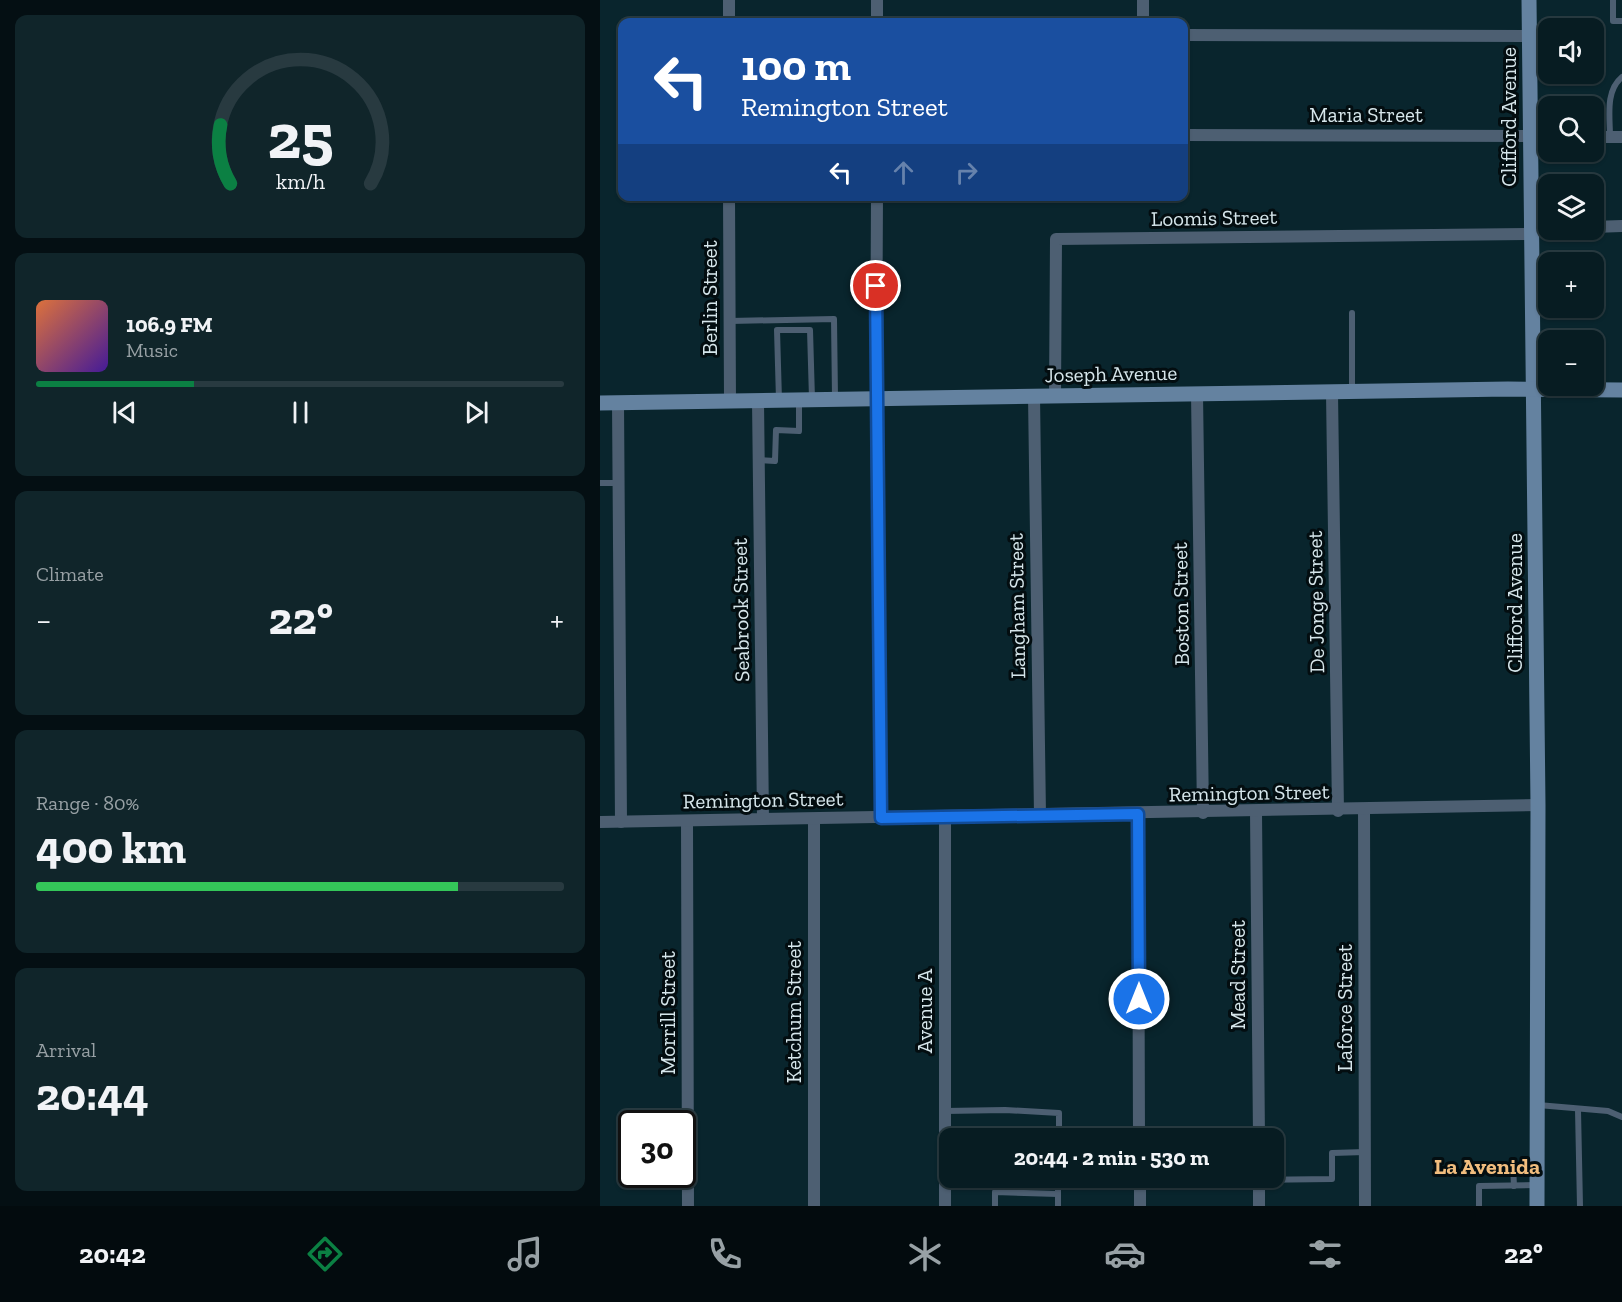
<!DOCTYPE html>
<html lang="en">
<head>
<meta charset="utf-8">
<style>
  :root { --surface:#071c22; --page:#10252a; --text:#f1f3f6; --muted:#98a1a5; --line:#283a40; --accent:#0b8043 }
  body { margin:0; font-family:"Zilla Slab",serif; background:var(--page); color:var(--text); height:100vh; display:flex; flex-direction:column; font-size:22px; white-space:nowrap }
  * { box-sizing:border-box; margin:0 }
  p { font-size:20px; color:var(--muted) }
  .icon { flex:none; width:33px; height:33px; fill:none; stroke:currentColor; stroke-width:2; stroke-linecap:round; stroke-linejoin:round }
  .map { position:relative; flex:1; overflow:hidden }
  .details { display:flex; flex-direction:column; gap:15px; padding:15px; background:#040f13; width:600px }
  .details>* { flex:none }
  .top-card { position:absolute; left:18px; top:18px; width:570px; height:183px; border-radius:12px; box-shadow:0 2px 4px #0004,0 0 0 2px var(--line); background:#1a4fa0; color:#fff; overflow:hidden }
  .tools { position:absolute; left:938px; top:18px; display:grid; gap:12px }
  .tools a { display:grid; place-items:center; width:66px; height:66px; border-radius:12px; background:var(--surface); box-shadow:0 2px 4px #0004,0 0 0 2px var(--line); font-size:30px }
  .speed { position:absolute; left:18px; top:1110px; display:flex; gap:12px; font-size:30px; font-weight:700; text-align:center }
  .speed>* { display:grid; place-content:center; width:78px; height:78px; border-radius:50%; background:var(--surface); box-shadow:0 2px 4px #0004,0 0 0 2px var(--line); line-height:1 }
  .speed .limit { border:3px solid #111; border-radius:9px; background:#fff; color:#111 }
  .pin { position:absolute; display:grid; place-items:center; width:51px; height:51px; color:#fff; margin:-26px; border:3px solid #fff; border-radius:50%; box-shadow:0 2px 6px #0007 }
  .me { position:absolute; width:66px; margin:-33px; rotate:0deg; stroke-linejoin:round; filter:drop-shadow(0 0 4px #0008) }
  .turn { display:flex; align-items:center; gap:21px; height:126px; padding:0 24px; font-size:27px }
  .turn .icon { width:78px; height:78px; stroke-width:2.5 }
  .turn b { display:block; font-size:42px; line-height:51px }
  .lanes { display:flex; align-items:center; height:57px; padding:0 24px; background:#0003; justify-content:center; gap:30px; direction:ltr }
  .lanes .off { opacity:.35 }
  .big { font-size:45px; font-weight:700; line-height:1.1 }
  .details .card { flex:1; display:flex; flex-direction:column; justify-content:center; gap:9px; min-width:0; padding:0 21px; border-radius:12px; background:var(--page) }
  .details .dial { align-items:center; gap:0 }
  .dial svg { height:156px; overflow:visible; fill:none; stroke:var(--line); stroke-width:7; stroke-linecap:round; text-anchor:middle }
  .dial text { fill:var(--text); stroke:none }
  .song { display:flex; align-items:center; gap:18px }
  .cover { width:72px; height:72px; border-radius:9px; background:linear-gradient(135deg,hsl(20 70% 55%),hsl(260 70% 35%)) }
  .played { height:6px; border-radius:3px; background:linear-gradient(90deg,var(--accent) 30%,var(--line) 30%) }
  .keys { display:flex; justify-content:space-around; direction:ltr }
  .heat { display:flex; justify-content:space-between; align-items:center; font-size:33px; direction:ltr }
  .charge { height:9px; border-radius:4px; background:linear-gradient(90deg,#34c759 80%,var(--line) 0) }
  .trip { position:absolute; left:339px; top:1128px; width:345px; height:60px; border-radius:12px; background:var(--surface); box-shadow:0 2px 4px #0004,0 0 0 2px var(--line); font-weight:700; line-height:60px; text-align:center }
  .tabs { display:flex; height:96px; justify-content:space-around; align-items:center; background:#030b0e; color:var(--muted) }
  .tabs .icon { width:42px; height:42px }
  .tabs .active { color:var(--accent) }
  .tabs b { font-size:27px; color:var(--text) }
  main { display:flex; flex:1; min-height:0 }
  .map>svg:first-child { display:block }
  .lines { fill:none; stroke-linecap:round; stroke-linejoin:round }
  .lane { stroke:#4d5f72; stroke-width:6 }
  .street { stroke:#4d5f72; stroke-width:12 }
  .secondary { stroke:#6482a0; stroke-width:15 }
  .route-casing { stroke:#114b97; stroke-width:15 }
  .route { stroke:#1a73e8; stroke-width:10 }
  .labels { text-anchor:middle; stroke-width:6; stroke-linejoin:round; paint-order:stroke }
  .street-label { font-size:21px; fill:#d6e6eb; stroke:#030d10 }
  .neighbourhood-label { font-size:22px; font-weight:bold; fill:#f1bd7e; stroke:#030d10 }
</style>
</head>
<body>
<main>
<section class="details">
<div class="card dial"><svg viewBox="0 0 100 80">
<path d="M14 69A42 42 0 1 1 86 69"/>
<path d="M14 69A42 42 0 0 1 9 39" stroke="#0b8043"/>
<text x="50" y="56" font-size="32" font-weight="700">25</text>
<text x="50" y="72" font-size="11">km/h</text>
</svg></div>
<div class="card">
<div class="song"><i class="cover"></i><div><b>106.9 FM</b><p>Music</p></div></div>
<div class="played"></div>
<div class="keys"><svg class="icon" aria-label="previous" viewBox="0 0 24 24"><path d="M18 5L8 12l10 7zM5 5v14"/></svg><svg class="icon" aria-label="pause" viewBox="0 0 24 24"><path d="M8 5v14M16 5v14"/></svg><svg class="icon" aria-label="next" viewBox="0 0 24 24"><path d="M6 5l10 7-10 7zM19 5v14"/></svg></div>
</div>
<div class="card"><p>Climate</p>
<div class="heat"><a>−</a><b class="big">22°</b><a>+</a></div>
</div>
<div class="card"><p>Range · 80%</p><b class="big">400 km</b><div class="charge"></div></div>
<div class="card"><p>Arrival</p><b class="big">20:44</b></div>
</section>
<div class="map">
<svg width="1022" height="1206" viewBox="0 0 1022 1206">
  <rect width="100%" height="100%" fill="#09252d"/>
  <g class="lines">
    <g class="lane">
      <polyline points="1013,0 1013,21 1022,21"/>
      <path d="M1010,137C1010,117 1005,91 1022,77"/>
      <polyline points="752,313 752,392"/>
      <polyline points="130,321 234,319 235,398"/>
      <polyline points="179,400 177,330 210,330 212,399"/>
      <polyline points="159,460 175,461 176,430 199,431 199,400"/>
      <polyline points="0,483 18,483"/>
      <polyline points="938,1105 1008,1111 1022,1117"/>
      <polyline points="978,1110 980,1206"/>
      <polyline points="345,1111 405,1110 459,1113 459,1138"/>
      <polyline points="913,1166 914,1186"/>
      <polyline points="659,1180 732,1179 732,1153 765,1152"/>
      <polyline points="395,1206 395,1192 458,1194"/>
      <polyline points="458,1206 458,1178"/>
      <polyline points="879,1206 879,1186 937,1185"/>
    </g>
    <g class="street">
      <polyline points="129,0 129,22"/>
      <polyline points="277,0 277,22"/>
      <polyline points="543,0 543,22"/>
      <polyline points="584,35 929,36"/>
      <polyline points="584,135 948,136"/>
      <polyline points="993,137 1022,137"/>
      <polyline points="129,196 130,400"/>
      <polyline points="277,196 276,399 281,818"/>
      <polyline points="930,227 948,227"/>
      <polyline points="993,227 1022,226"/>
      <polyline points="732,393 738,811"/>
      <polyline points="597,394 603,813"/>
      <polyline points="434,396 440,815"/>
      <polyline points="455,396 456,239 930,234"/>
      <polyline points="158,401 163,819"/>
      <polyline points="18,403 21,822"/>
      <polyline points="764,810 765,1206"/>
      <polyline points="656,812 659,1138"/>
      <polyline points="538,814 539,1138"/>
      <polyline points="345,817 345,1206"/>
      <polyline points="214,819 214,1206"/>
      <polyline points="87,821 88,1206"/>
      <polyline points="0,822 938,805"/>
      <polyline points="540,1178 540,1206"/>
      <polyline points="659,1178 659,1206"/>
    </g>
    <g class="secondary">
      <polyline points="929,0 938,805 937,1206"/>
      <polyline points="0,403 908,389 1022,390"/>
    </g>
  </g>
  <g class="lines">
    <g class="route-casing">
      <polyline id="route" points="276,286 281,818 538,814 539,999"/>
    </g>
    <use href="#route" class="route"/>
  </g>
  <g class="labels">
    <g class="street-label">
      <text x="766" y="122">Maria Street</text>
      <text transform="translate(909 117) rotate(-90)" y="7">Clifford Avenue</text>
      <text transform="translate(614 218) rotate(-1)" y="7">Loomis Street</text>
      <text transform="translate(110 298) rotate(-90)" y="7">Berlin Street</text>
      <text transform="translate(511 374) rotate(-1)" y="7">Joseph Avenue</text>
      <text transform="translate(716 602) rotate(-91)" y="7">De Jonge Street</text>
      <text transform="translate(915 603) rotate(-90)" y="7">Clifford Avenue</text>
      <text transform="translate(581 604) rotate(-91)" y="7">Boston Street</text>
      <text transform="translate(417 606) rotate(-91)" y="7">Langham Street</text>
      <text transform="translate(141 610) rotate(-91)" y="7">Seabrook Street</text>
      <text transform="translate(649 793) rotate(-1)" y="7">Remington Street</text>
      <text transform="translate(163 800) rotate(-1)" y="7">Remington Street</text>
      <text transform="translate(638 975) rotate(-90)" y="7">Mead Street</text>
      <text transform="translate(745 1008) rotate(-90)" y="7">Laforce Street</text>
      <text transform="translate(325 1011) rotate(-90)" y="7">Avenue A</text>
      <text transform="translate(194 1012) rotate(-90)" y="7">Ketchum Street</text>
      <text transform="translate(68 1013) rotate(-90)" y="7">Morrill Street</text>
    </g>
    <g class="neighbourhood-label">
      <text x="887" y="1174">La Avenida</text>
    </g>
  </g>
</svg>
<div class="tools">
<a><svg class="icon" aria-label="sound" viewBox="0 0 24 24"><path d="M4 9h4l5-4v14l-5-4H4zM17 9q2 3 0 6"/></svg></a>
<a><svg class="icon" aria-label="search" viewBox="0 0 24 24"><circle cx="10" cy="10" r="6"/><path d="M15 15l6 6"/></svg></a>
<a><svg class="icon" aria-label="layers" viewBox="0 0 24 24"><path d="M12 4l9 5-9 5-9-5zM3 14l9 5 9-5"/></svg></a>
<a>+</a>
<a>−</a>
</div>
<div class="speed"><div class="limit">30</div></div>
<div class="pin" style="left:276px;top:286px;background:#d93025"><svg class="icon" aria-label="arrive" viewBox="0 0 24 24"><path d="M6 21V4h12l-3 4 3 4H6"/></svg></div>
<svg class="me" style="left:539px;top:999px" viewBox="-20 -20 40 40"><circle r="17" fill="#1a73e8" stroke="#fff" stroke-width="3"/><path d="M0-11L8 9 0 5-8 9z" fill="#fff"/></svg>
<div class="trip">20:44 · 2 min · 530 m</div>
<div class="top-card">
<div class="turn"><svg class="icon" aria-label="left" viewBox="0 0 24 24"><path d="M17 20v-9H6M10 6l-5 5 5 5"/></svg><div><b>100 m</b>Remington Street</div></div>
<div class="lanes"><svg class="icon" aria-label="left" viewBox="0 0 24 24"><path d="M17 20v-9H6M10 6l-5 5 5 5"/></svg><svg class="icon off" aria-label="ahead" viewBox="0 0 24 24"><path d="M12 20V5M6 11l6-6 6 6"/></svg><svg class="icon off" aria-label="right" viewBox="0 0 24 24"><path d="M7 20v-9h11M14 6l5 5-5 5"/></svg></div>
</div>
</div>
</main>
<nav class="tabs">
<b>20:42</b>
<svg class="icon active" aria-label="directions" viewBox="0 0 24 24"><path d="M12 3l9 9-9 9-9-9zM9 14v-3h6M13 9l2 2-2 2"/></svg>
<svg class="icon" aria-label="music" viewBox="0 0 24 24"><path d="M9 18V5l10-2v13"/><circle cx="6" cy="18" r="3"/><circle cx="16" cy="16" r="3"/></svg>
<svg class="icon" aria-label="phone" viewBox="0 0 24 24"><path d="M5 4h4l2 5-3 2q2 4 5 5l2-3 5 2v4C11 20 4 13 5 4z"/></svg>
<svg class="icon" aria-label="climate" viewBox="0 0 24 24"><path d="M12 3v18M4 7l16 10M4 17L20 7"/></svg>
<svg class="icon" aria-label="car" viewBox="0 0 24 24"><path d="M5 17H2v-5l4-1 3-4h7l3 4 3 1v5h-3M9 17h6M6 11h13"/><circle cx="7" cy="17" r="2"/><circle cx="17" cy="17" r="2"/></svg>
<svg class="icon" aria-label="filters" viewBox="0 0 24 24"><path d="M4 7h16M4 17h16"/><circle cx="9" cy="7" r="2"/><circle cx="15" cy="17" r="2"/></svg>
<b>22°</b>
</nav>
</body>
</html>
